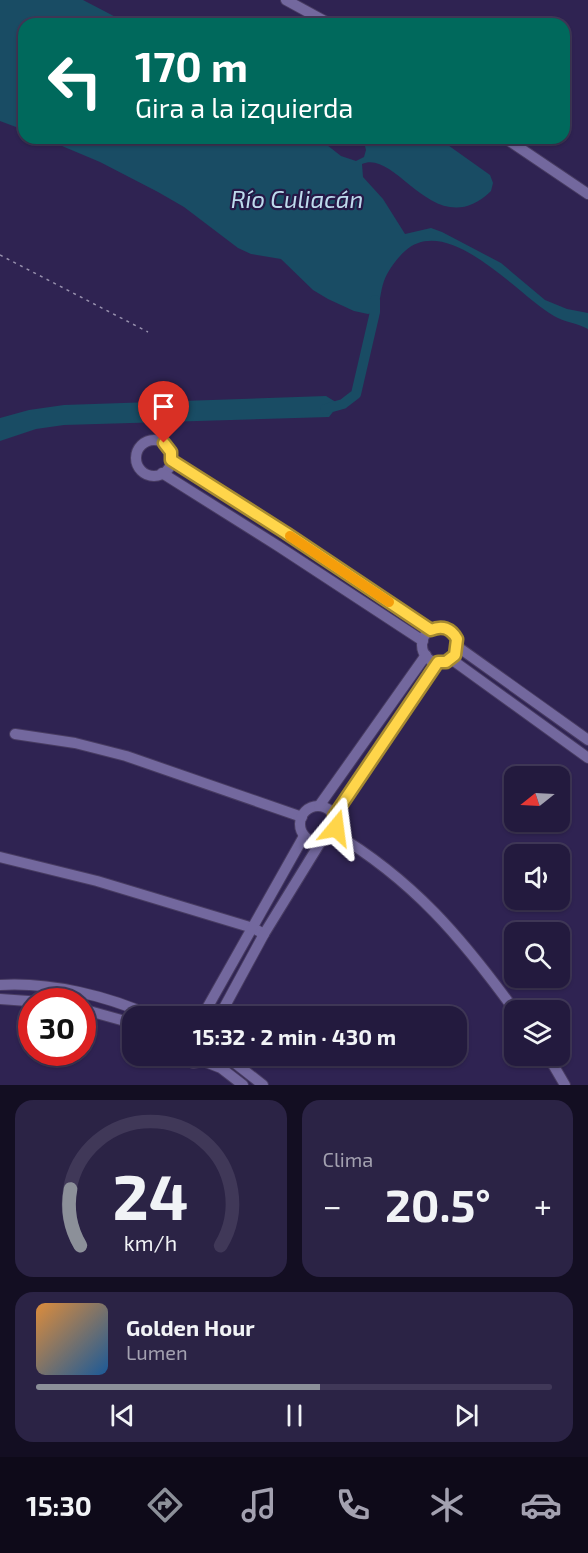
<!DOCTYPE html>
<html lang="es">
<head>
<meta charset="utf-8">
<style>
  :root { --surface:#231a3e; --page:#2b2345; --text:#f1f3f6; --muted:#a3a1b0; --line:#403858; --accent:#8c9099 }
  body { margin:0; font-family:"Exo 2",sans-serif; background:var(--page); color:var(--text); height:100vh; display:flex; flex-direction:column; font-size:22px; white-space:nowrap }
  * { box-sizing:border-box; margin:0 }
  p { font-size:20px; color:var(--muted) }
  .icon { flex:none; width:33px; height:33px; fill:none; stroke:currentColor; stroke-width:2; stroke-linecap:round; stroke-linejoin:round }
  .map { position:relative; height:1085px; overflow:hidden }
  .side { display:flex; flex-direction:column; gap:15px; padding:15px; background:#130e22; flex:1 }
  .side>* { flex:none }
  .top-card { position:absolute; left:18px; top:18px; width:552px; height:126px; border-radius:18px; box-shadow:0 2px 4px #0004,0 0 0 2px var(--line); background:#00695c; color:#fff; overflow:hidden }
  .needle { width:39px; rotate:252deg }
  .buttons { position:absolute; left:504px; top:766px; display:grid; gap:12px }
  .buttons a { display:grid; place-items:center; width:66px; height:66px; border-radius:12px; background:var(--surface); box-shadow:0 2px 4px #0004,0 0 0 2px var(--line); font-size:30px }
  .speed { position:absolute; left:18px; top:988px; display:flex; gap:12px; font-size:30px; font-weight:700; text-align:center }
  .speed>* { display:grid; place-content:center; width:78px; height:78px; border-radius:50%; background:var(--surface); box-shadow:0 2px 4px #0004,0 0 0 2px var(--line); line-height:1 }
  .speed .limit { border:9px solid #d22; background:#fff; color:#111 }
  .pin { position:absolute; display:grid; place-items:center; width:51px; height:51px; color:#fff; margin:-62px -26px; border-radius:50% 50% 50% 0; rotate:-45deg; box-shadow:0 0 6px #0007 }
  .pin .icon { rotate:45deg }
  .me { position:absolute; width:66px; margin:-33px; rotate:16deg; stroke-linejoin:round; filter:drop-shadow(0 0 4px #0008) }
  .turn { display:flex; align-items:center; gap:21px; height:126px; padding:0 18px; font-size:27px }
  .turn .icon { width:78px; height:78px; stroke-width:2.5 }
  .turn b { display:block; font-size:42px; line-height:51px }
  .big { font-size:45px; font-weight:700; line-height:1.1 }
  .side .widget { flex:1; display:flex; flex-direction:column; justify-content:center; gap:9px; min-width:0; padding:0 21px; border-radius:18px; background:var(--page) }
  .side .dial { align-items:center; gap:0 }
  .dial svg { height:156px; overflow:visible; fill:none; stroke:var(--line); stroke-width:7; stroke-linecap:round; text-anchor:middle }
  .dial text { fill:var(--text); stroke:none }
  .song { display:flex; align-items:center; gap:18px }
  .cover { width:72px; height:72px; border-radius:9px; background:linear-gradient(135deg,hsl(30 70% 55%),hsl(210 70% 35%)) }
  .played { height:6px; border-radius:3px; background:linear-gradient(90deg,var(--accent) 55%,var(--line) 55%) }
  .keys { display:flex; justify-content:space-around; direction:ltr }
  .heat { display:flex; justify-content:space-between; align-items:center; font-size:33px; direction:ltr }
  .side .tiles { flex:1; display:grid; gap:15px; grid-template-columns:1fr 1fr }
  .widget:last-child { grid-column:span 2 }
  .trip { position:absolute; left:122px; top:1006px; width:345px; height:60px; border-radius:18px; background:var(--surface); box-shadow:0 2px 4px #0004,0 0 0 2px var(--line); font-weight:700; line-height:60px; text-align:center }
  .tab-bar { display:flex; height:96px; justify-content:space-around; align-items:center; background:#0e0a19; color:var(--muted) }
  .tab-bar .icon { width:42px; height:42px }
  .tab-bar .active { color:var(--accent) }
  .tab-bar b { font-size:27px; color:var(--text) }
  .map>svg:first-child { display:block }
  .water { fill:#194c64 }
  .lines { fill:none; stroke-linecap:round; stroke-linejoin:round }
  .canal { stroke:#194c64; stroke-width:10 }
  .street-casing { stroke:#483c62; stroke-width:12 }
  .path { stroke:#9790ad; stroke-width:1.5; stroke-dasharray:3 4.5; stroke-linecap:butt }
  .street { stroke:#73689e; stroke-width:10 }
  .route-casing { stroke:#a68a30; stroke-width:15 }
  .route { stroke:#ffd54a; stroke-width:10 }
  .slow { stroke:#f59e0b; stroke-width:10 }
  .labels { text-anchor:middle; stroke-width:4.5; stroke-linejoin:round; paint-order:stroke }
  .water-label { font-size:24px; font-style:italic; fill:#bddbec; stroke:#261947 }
</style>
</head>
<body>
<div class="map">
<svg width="588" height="1085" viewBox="0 0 588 1085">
  <rect width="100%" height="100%" fill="#2f2352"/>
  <g class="water">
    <polygon points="0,0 83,0 129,24 24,24 24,130 0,121"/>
    <path d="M43,138H318L341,156L356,161L364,157L366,150L363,138H438L490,175L493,183L491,191C435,245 397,148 362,164L363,177L383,199L405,234L431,228L442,232L501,263L545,300L567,309L588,313V329C577,323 564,322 554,316C518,295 448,212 405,251C397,258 387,272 384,281C380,292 381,302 375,312L368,314L354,311L328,299L313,290L281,259L251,254L238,248L184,207L158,192L100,162Z"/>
    <polygon points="326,396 339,404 329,417 64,425 36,429 0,441 0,418 29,410 64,405"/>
  </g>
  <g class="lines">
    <polyline class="canal" points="325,409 343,404 356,394 375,312 375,300"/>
    <g class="street-casing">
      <g id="street">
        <polyline points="286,0 330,24"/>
        <polyline points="505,138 588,194"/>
        <circle cx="154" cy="458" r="18"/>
        <polyline points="171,460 286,533 431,630"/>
        <polyline points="162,473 278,546 423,641"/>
        <circle cx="440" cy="645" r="18"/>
        <polyline points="458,647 588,740"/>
        <polyline points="451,659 588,758"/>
        <polyline points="15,734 75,743 126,756 302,817"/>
        <circle cx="318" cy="824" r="18"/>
        <polyline points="319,806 426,655"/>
        <polyline points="334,816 437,662"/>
        <path d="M334,833C413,880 462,938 515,1011"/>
        <polyline points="0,857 97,881 253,928 264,934"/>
        <path d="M0,985C51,982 108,996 154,1017"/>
        <polyline points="0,999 42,1002"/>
        <polyline points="82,1009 132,1023"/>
        <polyline points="202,1017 304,836"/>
        <polyline points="219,1017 264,934 320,843"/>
        <polyline points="180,1056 193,1063 203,1061 208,1056"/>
        <polyline points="226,1056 263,1085"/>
        <polyline points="548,1056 565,1085"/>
        <polyline points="203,1061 221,1068 243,1085"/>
      </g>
    </g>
    <polyline class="path" points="0,255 148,332"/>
    <use href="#street" class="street"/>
  </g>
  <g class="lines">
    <g class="route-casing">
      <path id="route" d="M164,443L171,452V460L286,533L431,630C442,625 451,628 457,639L455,655L446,662H438L334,816L336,828"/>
    </g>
    <use href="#route" class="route"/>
    <polyline class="slow" points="290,536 389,602"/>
  </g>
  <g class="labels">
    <g class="water-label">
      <text x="297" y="208">Río Culiacán</text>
    </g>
  </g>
</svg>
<div class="buttons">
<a><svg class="needle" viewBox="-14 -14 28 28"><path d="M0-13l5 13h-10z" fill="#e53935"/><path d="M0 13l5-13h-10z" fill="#a3a1b0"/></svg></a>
<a><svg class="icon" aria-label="sound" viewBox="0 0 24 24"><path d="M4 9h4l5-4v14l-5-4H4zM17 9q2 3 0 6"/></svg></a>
<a><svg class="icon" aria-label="search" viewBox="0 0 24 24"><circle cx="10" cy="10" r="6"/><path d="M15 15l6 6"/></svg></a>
<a><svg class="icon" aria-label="layers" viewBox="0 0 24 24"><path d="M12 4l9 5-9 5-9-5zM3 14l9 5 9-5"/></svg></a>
</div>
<div class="speed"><div class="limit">30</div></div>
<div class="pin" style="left:164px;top:443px;background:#d93025"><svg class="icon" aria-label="arrive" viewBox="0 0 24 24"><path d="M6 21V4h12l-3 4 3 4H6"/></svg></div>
<svg class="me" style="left:336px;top:828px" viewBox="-20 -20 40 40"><path d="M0-17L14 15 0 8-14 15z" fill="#ffd54a" stroke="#fff" stroke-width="4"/></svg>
<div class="trip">15:32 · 2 min · 430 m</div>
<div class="top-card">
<div class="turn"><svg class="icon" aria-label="left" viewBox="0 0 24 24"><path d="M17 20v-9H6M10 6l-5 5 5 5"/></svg><div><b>170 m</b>Gira a la izquierda</div></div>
</div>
</div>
<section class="side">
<div class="tiles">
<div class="widget dial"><svg viewBox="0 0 100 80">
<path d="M14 69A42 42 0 1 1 86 69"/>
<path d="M14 69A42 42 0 0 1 9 40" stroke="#8c9099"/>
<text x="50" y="56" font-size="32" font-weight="700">24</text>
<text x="50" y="72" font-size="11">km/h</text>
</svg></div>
<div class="widget"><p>Clima</p>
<div class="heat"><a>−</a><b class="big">20.5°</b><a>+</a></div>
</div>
<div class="widget">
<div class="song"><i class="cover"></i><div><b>Golden Hour</b><p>Lumen</p></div></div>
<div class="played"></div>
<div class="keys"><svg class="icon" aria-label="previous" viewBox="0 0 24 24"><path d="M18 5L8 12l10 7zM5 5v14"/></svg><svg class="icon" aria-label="pause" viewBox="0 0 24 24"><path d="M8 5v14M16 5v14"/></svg><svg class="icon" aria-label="next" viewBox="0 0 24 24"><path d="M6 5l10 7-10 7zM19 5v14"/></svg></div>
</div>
</div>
</section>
<nav class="tab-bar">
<b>15:30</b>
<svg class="icon active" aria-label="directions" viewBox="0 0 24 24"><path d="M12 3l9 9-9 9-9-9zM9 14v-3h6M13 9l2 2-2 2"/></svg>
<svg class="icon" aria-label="music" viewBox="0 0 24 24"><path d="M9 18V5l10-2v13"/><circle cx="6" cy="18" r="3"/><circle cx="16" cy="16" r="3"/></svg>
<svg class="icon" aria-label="phone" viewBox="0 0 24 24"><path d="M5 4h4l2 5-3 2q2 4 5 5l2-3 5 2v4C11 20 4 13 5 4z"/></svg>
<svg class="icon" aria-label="climate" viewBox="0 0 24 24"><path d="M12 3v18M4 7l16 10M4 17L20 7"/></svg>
<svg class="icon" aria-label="car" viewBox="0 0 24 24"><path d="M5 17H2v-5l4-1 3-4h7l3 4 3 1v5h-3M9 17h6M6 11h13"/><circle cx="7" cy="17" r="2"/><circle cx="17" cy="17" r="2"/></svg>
</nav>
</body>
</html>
